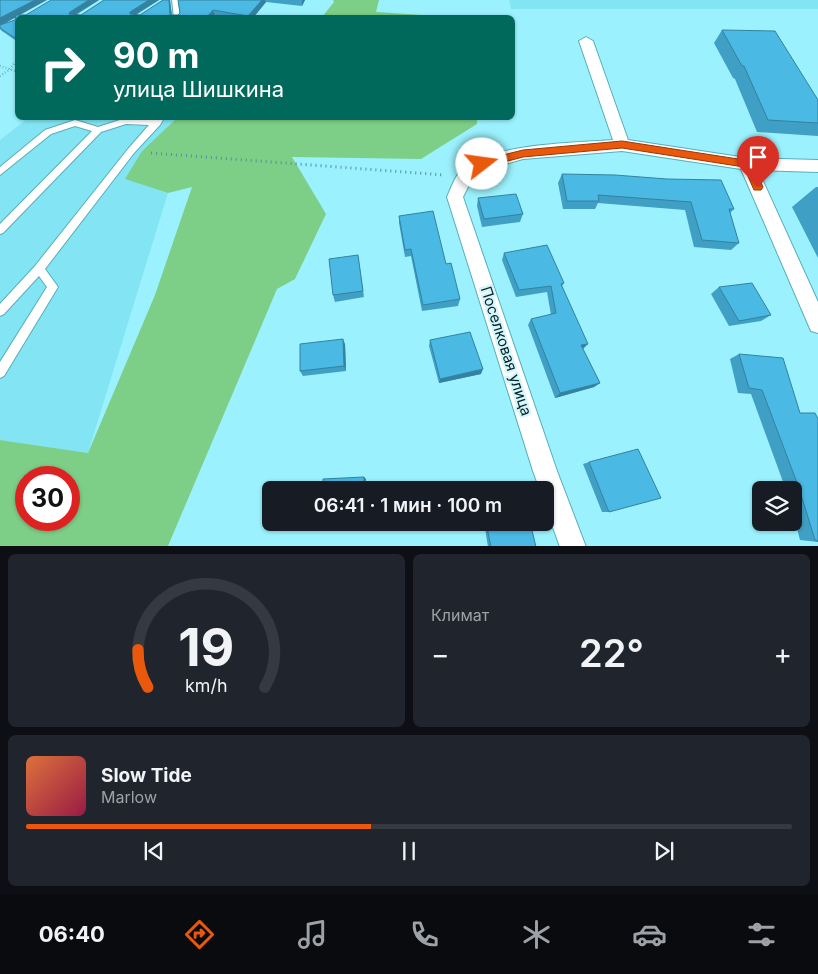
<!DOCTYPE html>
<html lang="ru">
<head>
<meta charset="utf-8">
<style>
  :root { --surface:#171b24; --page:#20242c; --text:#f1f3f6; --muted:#9ea1a6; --line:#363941; --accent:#ea580c }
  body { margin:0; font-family:Inter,sans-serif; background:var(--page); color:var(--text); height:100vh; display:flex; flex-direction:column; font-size:19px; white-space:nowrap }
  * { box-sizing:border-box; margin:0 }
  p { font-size:16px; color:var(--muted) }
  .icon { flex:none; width:28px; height:28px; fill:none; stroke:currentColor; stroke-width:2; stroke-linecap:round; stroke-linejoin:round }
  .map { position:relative; height:546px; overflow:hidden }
  .drawer { display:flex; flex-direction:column; gap:8px; padding:8px; background:#0d0f14; flex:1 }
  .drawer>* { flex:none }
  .guide { position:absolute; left:15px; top:15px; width:500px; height:105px; border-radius:8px; box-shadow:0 1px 4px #0004; background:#00695c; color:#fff; overflow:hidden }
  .controls { position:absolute; left:752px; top:481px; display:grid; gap:10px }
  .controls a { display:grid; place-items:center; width:50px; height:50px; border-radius:8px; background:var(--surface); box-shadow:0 1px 4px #0004; font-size:25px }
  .speed { position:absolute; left:15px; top:466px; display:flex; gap:10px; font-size:25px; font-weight:700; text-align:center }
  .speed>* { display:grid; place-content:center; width:65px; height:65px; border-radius:50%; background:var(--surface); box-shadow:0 1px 4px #0004; line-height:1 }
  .speed .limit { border:8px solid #d22; background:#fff; color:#111 }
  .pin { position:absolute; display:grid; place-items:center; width:42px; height:42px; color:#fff; margin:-51px -21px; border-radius:50% 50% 50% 0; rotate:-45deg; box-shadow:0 0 5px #0007 }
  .pin .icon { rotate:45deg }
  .me { position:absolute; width:55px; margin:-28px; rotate:75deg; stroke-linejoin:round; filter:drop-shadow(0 0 4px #0008) }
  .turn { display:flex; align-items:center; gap:18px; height:105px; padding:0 15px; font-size:22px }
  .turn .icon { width:65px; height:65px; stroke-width:2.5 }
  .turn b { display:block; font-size:35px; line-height:42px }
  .big { font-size:38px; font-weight:600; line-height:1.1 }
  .drawer .card { flex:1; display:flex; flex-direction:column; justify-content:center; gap:8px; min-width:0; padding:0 18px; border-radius:8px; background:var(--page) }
  .drawer .dial { align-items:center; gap:0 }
  .dial svg { height:130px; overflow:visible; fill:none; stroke:var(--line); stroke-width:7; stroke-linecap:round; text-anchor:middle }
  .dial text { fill:var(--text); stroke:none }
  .song { display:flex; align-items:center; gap:15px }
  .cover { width:60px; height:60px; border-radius:8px; background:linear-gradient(135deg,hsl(20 70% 55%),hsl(340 70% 35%)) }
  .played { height:5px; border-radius:2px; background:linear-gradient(90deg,var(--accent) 45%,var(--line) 45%) }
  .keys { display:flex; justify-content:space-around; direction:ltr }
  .heat { display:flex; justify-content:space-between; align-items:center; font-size:28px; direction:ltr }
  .drawer .tiles { flex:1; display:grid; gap:8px; grid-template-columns:1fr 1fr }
  .card:last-child { grid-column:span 2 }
  .trip { position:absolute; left:262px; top:481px; width:292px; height:50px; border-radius:8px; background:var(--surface); box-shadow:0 1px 4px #0004; font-weight:600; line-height:50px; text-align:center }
  .menu { display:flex; height:80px; justify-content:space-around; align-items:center; background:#090b0e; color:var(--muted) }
  .menu .icon { width:35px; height:35px }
  .menu .current { color:var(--accent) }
  .menu b { font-size:22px; color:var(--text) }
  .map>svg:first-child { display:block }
  .built { fill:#83e5f3 }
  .green { fill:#7dce87; fill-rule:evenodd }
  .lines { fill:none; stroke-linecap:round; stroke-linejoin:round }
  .lane-casing { stroke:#57aeba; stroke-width:2 }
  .street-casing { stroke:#57aeba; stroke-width:2 }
  .path-far1 { stroke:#53929a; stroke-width:2.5; stroke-dasharray:0.5 2.5; stroke-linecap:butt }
  .path { stroke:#53929a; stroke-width:3; stroke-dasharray:1 4; stroke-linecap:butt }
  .lane { fill:#fff; fill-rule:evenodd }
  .street { fill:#fff; fill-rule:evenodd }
  .wall { fill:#409fc4; fill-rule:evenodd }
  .shaded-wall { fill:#3482a0 }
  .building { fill:#4ab9e4; stroke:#3482a0 }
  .route { fill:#ea580c; stroke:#983908 }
  .labels { text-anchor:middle; stroke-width:4.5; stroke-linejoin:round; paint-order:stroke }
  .street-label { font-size:15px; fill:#002428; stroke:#d5f5fa }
</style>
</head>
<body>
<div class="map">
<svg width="818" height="547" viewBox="0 0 818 547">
  <rect width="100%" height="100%" fill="#9bf2fe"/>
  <g class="built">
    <polygon points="509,0 818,0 818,9 511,9"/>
    <polygon points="28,118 177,118 142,151 126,179 168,193 88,453 0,440 0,140"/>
  </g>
  <g class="green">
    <polygon points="333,0 379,0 376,12 422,15 423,17 322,17 334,2"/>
    <path d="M177,118H477V124L421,159L292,157L326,214L295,279L277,289L168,546H0V440L88,453L155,295L192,187L168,193L125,179L142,151ZM26,478H69V520H26Z"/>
  </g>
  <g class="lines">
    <g class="lane-casing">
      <g id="lane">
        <polygon points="172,0 178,0 180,18 174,18"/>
        <polygon points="126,118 154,120 156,118 164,118 160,125 134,153 45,269 58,287 4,376 0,378 0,362 47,287 39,276 4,314 0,316 0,304 35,266 128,149 149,125 126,124 101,132 3,233 0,234 0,224 92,131 75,126 51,134 0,175 0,167 45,130 75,120 98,127"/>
      </g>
    </g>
    <g class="street-casing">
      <path id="street" d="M586,37L593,41L628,140L747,158L818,160V172L758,170L818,302V333L811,331L741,169L622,151L523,159L487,169L471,181L463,197L557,471L586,547H560L546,508V490H540L533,471L447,197C450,190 454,179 459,173C484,143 575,143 613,140L579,41Z"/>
    </g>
    <g class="path-far1">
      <polyline points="0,66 18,72"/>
      <polyline points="0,76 9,70 18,59"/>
    </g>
    <polyline class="path" points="151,153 444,175"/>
    <use href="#lane" class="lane"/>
    <use href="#street" class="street"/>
  </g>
  <g class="wall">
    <path d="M0,0L20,15H26L99,0L76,15H81L104,0H159L136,15H140L163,0H170L172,15H178L180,13L178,0H305L302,6L266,2L253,18H229L215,15L18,18V42L2,31L0,29ZM16,17L15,20L1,25L11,19Z"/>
    <polygon points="722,30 818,100 818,136 757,132 735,79 733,78 714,43"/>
    <polygon points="562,174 734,209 730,213 739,243 731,250 694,247 685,210 598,203 595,209 563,209 558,183"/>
    <polygon points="816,187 818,187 818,258 792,207"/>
    <polygon points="478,198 523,214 520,222 482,227 477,206"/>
    <polygon points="399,216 446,264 460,299 458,306 422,311 411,256 405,257 399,223"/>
    <polygon points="504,253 564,283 562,286 583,349 600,383 594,387 555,398 528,325 531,319 551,315 547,292 516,297 502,260"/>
    <polygon points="358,255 364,297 335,302 333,295"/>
    <polygon points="719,287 771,315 761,321 729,326 711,294"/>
    <polygon points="430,340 481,374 439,383 429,346"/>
    <polygon points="345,344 346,371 303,376 300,371"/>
    <polygon points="739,354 800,413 818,419 818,542 800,540 794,517 794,490 786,490 751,394 738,393 730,359"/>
    <polygon points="589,462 609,512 602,512 583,464"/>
    <polygon points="484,522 530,522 536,547 488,547"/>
  </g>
  <g class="shaded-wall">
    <polygon points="35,0 47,0 0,26 0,18"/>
    <polygon points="89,0 99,0 73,16 69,14 70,12"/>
    <polygon points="149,0 159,0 133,16 130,14 130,12"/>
    <polygon points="169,0 170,0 170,1 172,18 170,15"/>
    <polygon points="262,0 265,0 266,2 253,18 249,18 248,16"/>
    <polygon points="302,0 305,0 302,6"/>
    <polygon points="213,10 215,15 213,18 206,18"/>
    <polygon points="343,339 345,344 346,371 344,366"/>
    <polygon points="588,344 583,349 581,345"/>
    <polygon points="483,369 481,374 439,383 440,379"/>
    <polygon points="600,383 594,387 555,398 560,393"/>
    <polygon points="364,477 366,479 365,490 364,490"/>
  </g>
  <g class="building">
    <polygon points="0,0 35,0 0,18"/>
    <polygon points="51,0 89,0 70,12 69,14 81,15 104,0 149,0 130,12 130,14 140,15 163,0 169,0 170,15 178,15 180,13 178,0 262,0 248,16 213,10 206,18 18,18 18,40 0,28 0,25 15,20 16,15 26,15"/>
    <polygon points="722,30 775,31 818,100 818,123 768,120 744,66 742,66"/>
    <polygon points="562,174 615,175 667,179 721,180 734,209 729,209 739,243 702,240 691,202 598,195 599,201 567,201"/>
    <polygon points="516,194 523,214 484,219 478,198"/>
    <polygon points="433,211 446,264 451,263 460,299 423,305 411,249 405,250 399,216"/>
    <polygon points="547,245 564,283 561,284 588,344 581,345 600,383 560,393 531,319 556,313 551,286 519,290 504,253"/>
    <polygon points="358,255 363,291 333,295 329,259"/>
    <polygon points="752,283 771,315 739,321 719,287"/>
    <polygon points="470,332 483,369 440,379 430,340"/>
    <polygon points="343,339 344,366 300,371 300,344"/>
    <polygon points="739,354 783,358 800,413 815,413 818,419 818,541 815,540 799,488 762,390 749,388"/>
    <polygon points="638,449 661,498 609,512 589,462"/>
    <polygon points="364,477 364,490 323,490 323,479"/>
    <polygon points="321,522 347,522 321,524"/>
    <polygon points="486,522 530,522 536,547 491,547"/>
  </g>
  <polygon class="route" points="622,141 751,161 763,187 761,190 754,190 744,167 622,148 523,157 482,168 477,164 479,161 523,150"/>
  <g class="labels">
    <g class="street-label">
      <text transform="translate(506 351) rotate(72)" y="5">Поселковая улица</text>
    </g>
  </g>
</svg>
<div class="controls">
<a><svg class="icon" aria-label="layers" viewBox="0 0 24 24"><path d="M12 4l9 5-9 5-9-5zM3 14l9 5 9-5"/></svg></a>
</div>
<div class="speed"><div class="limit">30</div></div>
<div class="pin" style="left:758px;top:187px;background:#d93025"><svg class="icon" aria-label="arrive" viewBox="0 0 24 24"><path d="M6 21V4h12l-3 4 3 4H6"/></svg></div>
<svg class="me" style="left:482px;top:164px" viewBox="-20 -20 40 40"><circle r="19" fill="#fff"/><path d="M0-13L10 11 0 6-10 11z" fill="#ea580c"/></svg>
<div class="trip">06:41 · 1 мин · 100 m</div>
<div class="guide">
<div class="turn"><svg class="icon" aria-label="right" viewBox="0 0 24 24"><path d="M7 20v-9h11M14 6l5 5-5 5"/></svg><div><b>90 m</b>улица Шишкина</div></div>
</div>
</div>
<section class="drawer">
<div class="tiles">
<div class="card dial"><svg viewBox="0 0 100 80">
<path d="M14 69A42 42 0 1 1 86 69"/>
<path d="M14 69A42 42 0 0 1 8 46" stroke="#ea580c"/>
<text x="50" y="56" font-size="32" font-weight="700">19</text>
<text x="50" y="72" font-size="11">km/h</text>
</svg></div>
<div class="card"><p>Климат</p>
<div class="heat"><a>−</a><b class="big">22°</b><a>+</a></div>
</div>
<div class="card">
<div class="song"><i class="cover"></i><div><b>Slow Tide</b><p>Marlow</p></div></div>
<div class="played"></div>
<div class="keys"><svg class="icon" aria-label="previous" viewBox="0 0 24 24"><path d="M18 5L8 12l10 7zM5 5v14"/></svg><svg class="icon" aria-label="pause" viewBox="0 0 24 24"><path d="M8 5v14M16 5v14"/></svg><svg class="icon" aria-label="next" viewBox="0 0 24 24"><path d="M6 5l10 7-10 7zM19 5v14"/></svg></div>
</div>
</div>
</section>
<nav class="menu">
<b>06:40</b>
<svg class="icon current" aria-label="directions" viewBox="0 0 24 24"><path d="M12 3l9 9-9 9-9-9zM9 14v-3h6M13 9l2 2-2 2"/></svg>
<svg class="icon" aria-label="music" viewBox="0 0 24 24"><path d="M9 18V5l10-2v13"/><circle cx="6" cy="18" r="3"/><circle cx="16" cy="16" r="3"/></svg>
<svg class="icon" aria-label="phone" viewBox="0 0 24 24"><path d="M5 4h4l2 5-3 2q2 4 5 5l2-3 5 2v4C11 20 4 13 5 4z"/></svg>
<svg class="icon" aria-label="climate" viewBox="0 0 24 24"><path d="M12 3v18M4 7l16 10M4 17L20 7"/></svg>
<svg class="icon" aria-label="car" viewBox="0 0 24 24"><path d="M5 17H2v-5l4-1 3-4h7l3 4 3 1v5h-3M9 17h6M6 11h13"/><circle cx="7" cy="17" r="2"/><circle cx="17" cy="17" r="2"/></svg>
<svg class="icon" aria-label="filters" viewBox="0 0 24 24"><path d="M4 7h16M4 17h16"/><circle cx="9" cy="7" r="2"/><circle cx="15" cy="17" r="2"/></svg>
</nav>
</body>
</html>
